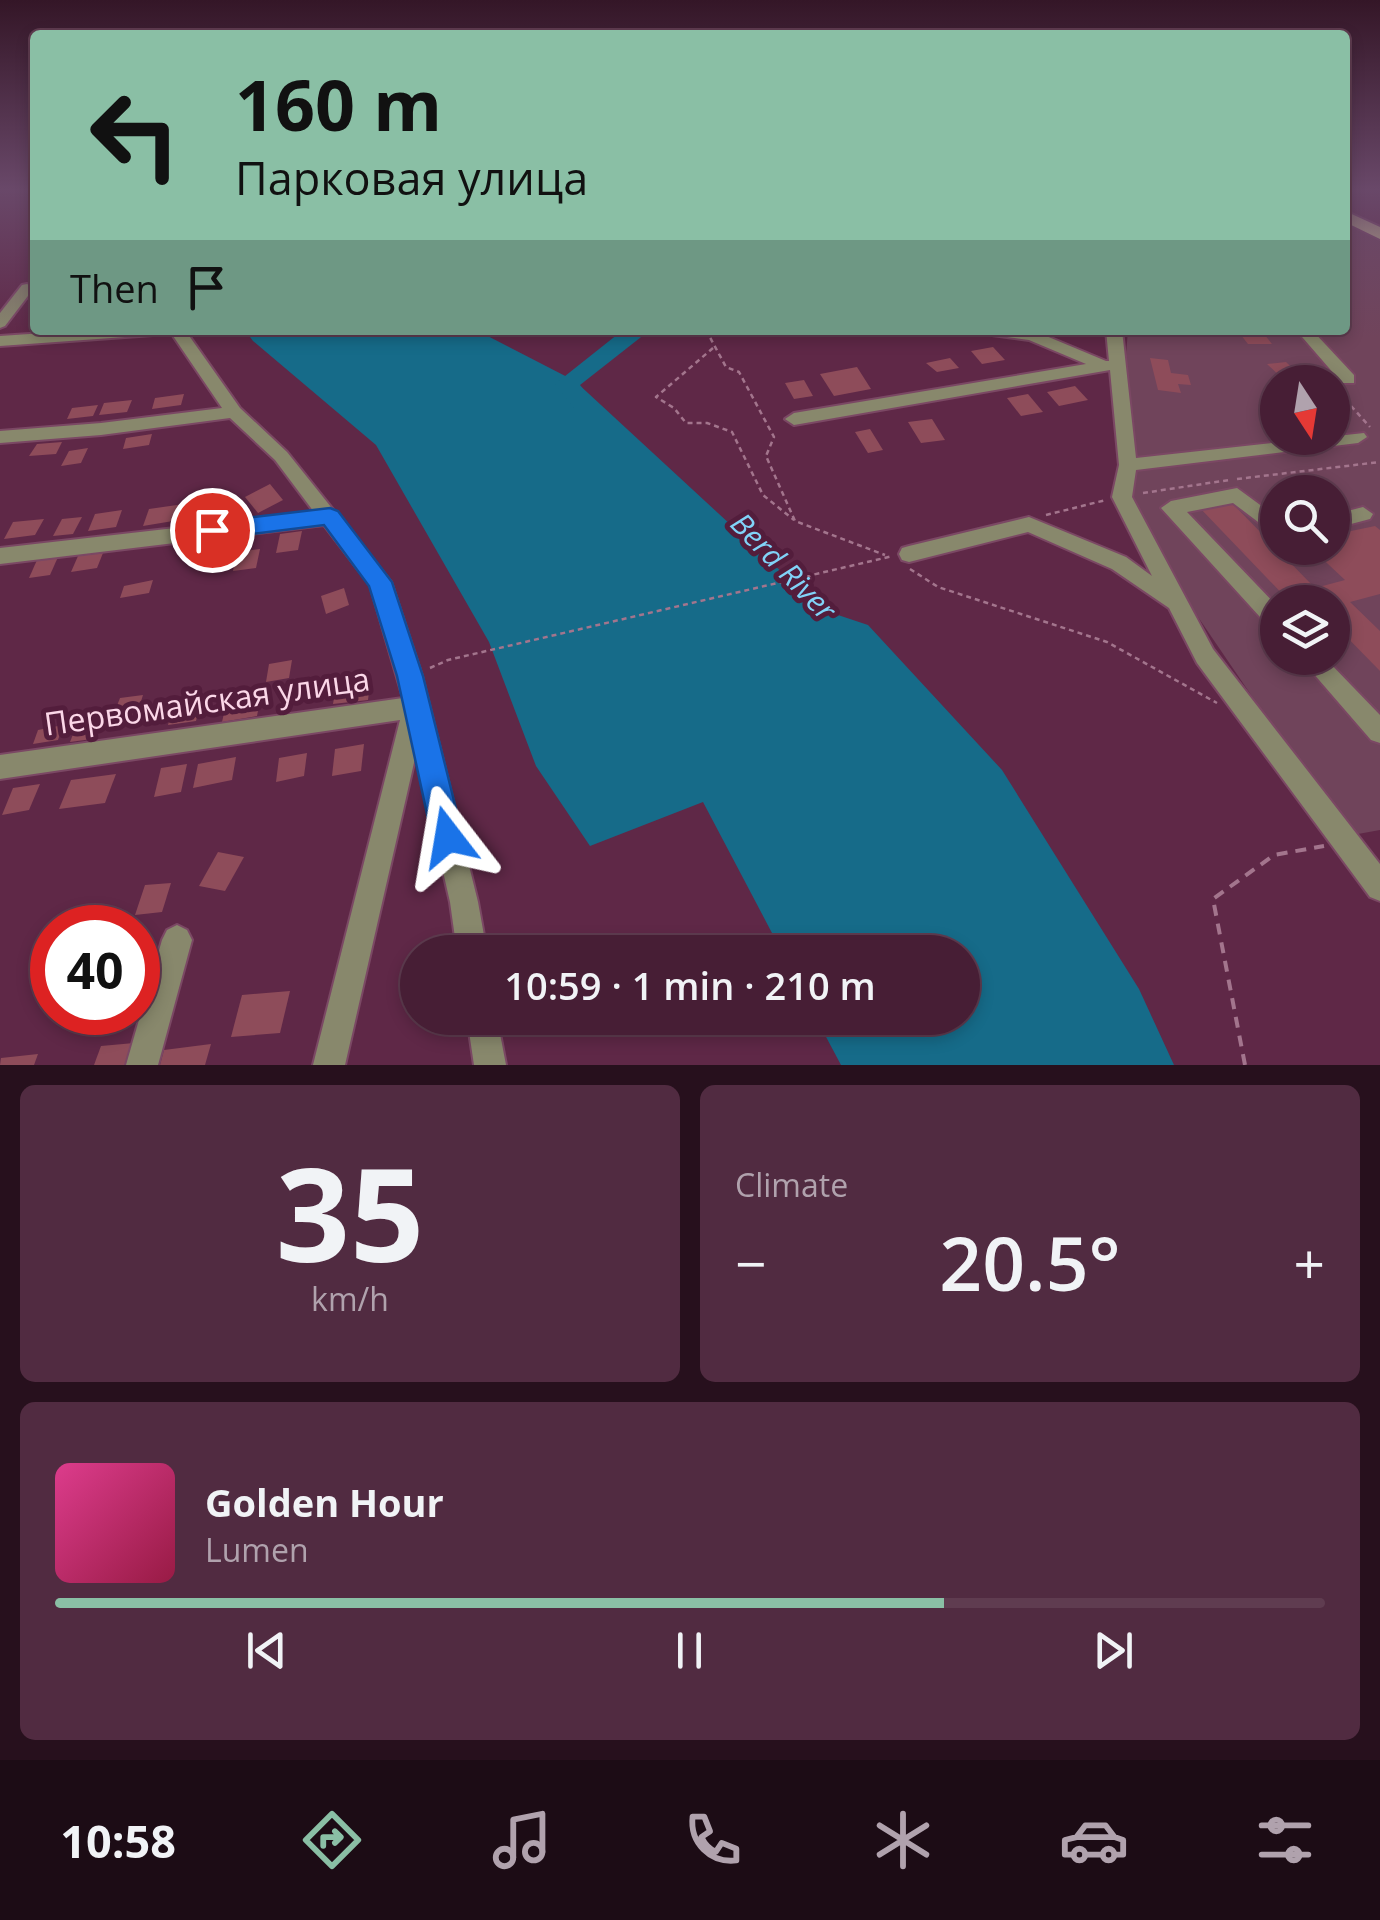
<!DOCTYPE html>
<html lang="en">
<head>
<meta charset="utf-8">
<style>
  :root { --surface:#471e35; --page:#512b41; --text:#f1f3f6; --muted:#b0a2ad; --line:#5f3c50; --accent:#8abfa5 }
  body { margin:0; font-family:"Open Sans",sans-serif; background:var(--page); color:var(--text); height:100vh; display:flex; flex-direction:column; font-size:38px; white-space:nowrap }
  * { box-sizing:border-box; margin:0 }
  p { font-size:32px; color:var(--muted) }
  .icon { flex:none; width:55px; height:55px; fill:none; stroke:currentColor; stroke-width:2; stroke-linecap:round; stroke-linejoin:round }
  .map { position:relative; height:1065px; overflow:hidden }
  .panel { display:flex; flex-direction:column; gap:20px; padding:20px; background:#27101d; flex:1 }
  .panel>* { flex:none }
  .banner { position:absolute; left:30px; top:30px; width:1320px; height:305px; border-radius:10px; box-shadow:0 5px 15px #0003,0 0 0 2px var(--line); background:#8abfa5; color:#111; overflow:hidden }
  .needle { width:65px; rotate:168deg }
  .fabs { position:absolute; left:1260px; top:365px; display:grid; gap:20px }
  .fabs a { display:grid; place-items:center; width:90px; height:90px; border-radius:50%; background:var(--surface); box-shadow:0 5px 15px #0003,0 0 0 2px var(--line); font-size:50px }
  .speed { position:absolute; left:30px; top:905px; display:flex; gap:20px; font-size:50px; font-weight:700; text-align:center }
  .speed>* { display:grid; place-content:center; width:130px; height:130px; border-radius:50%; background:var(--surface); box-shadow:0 5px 15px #0003,0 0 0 2px var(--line); line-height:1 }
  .speed .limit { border:15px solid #d22; background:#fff; color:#111 }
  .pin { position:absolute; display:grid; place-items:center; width:85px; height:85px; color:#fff; margin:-42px; border:5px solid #fff; border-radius:50%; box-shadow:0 2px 10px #0007 }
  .me { position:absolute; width:110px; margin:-55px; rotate:346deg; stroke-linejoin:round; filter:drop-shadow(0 0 8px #0008) }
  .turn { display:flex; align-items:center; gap:35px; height:210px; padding:0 40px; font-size:45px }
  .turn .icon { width:130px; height:130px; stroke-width:2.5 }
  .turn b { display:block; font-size:70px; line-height:85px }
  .then { display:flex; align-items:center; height:95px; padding:0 40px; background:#0003; gap:20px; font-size:38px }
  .big { font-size:75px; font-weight:600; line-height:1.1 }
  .panel .tile { flex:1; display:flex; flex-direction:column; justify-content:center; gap:15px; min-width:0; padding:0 35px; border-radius:15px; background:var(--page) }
  .panel .dial { align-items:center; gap:0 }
  .dial b { font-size:130px; line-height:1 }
  .song { display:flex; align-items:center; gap:30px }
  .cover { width:120px; height:120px; border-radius:15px; background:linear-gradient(135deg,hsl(330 70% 55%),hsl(340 70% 35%)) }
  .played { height:10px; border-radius:5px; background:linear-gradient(90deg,var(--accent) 70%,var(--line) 70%) }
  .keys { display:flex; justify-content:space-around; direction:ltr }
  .heat { display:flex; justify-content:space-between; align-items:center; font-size:55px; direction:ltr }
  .panel .tiles { flex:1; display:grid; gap:20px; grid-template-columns:1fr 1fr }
  .tile:last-child { grid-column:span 2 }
  .trip { position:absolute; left:400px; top:935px; width:580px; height:100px; border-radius:50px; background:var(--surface); box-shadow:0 5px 15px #0003,0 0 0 2px var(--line); font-weight:600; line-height:100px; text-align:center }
  .tab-bar { display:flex; height:160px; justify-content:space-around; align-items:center; background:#1c0c15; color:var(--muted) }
  .tab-bar .icon { width:70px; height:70px }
  .tab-bar .active { color:var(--accent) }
  .tab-bar b { font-size:45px; color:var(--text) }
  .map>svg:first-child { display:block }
  .green { fill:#70445b; fill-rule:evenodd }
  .water { fill:#166b89 }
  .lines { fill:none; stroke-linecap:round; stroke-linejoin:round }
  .river { fill:#166b89; fill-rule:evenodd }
  .building { fill:#8e4c5a }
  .minor-casing { stroke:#7b4864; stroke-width:4 }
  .major-casing { stroke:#7b4864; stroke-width:4 }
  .path-far1 { stroke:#a3758d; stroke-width:2.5; stroke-dasharray:5 4; stroke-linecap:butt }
  .path { stroke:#a3758d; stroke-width:4; stroke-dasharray:11 8; stroke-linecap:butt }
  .minor { fill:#88886c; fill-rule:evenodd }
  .major { fill:#d0d096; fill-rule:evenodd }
  .route { fill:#1a73e8; stroke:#114b97; stroke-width:2.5 }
  .labels { text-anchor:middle; stroke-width:10; stroke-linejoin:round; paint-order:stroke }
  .water-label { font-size:30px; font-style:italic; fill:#81d3f8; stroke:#531d3c }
  .near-street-label { font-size:32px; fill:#fbd7e8; stroke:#531d3c }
</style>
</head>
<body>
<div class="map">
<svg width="1380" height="1065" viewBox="0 0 1380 1065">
  <rect width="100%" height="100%" fill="#5f2847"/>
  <path class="green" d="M1345,220L1380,237V830L1347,836L1134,523L1125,367L1128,330H1345ZM1278,382H1332V438H1278ZM1278,492H1332V548H1278ZM1278,602H1332V658H1278Z"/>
  <polygon class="water" points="245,330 476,330 575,381 823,610 868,625 1002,770 1139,989 1174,1065 841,1065 816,1018 962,1018 962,952 782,952 703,802 590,846 536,766 489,642 376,445 253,341"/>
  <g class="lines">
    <polygon class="river" points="623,330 650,330 580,385 594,403 590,408 574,408 555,384"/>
  </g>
  <g class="building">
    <polygon points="1237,330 1261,330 1272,344 1248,344"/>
    <polygon points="993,347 1005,360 982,364 971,351"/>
    <polygon points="950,358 959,368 937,372 926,363"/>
    <polygon points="1150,358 1168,360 1171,373 1188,375 1191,385 1178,384 1181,393 1158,390"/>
    <polygon points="1286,362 1302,377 1283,379 1267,364"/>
    <polygon points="857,367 871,389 834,396 820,374"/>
    <polygon points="804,380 813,396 794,399 785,383"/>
    <polygon points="1075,386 1088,400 1059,406 1047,392"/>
    <polygon points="184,394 181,405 152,409 155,398"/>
    <polygon points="1028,394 1043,412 1021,416 1007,398"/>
    <polygon points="132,400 127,412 99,415 104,403"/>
    <polygon points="98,405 93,416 67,419 72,408"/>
    <polygon points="932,419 945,440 921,443 908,422"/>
    <polygon points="870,429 883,450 868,453 855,432"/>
    <polygon points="152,434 149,445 123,449 126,438"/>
    <polygon points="62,442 56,454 29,456 37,444"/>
    <polygon points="88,448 81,463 61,466 69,451"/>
    <polygon points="270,484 283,500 258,513 245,497"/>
    <polygon points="1229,500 1315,588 1345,580 1311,548 1332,548 1332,535 1375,526 1380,530 1380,594 1350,602 1380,631 1380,671 1332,622 1332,602 1290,602 1199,507"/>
    <polygon points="220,503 216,517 196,519 201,505"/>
    <polygon points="184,504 179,520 143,526 149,509"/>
    <polygon points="122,510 116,527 88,531 95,514"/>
    <polygon points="82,517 73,534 53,536 62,519"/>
    <polygon points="44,519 35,535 4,539 13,522"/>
    <polygon points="302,531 298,550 276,553 280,534"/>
    <polygon points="260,549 256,568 233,571 237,552"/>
    <polygon points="103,553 97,568 71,572 78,556"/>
    <polygon points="58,557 50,575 29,578 37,560"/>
    <polygon points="153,580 149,593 120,598 124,586"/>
    <polygon points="344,588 349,605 326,614 321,596"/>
    <polygon points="292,660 289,678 266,682 269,664"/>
    <polygon points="371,675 368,700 333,704 337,679"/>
    <polygon points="261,694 257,716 222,722 227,700"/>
    <polygon points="143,695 137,714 113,716 120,698"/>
    <polygon points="202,696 196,721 168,725 175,700"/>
    <polygon points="99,720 92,739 70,742 77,724"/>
    <polygon points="63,725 58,740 33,744 38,730"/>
    <polygon points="364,744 361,771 332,776 335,749"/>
    <polygon points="307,753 304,776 276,782 279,758"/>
    <polygon points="236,757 232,780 193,788 198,764"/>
    <polygon points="187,764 181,792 154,797 161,768"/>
    <polygon points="116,774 105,803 59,809 71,780"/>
    <polygon points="40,784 29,810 2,815 13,788"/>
    <polygon points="218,852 244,857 225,891 199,886"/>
    <polygon points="171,883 162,912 135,915 145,885"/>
    <polygon points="290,991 280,1033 231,1037 242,995"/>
    <polygon points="134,1043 126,1065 94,1065 101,1046"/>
    <polygon points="211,1044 205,1065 160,1065 164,1050"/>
    <polygon points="38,1054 34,1065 0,1065 1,1058"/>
  </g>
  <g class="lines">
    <g class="minor-casing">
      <g id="minor">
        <polygon points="27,284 34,288 5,326 0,328 0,313 22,285"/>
        <polygon points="88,330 161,330 153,335 0,346 0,336"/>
        <polygon points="169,330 185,330 240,408 287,452 391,582 422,676 478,902 487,952 457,952 450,902 416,754 345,1065 313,1065 400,720 0,779 0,755 403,698 370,585 324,525 0,564 0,548 314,512 275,460 230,418 101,435 0,443 0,431 101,423 222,408"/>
        <polygon points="984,330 1039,333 1106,361 1109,361 1106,330 1122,330 1136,458 1364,433 1367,437 1358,443 1136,470 1132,497 1213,649 1380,864 1380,901 1370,897 1197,663 1169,608 1112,569 1028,532 909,562 902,560 899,554 902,548 909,546 1029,517 1126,557 1152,576 1112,497 1119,465 1110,370 794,425 785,419 794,413 1086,364 1029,340 992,335"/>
        <polygon points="1296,330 1312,330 1354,375 1354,383 1342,383"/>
        <polygon points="1237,488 1278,518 1278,537 1233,503 1187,512 1278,607 1278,631 1270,628 1161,508 1171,501"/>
        <polygon points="1363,507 1373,514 1370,519 1332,529 1332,515"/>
        <polygon points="1300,658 1325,658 1380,715 1380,743 1371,740"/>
        <polygon points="177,925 187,930 192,940 158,1065 126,1065 162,940 167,930"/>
        <polygon points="467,1018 497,1018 506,1065 474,1065"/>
      </g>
    </g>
    <g class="major-casing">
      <polygon id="major" points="1345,211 1380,227 1380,239 1345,222"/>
    </g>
    <g class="path-far1">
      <polyline points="706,330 726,367 739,372 774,437 766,456 795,521 885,555"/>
      <polyline points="713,348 656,397 674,408 686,423 707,423 732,432 763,495 794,520"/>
      <polyline points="1351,406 1370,427"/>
      <polyline points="1237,479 1380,462"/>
      <polyline points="1143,493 1229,480"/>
      <polyline points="1046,515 1106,500"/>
      <polyline points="910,569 938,587 1107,642 1217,703"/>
      <polyline points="430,668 448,660 893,556"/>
    </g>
    <polyline class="path" points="1245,1065 1213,899 1274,855 1324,846"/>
    <use href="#minor" class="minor"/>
    <use href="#major" class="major"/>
  </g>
  <linearGradient id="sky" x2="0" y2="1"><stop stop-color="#341627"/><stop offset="0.56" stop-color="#694869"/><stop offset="1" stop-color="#694869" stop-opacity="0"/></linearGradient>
  <rect width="1380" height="338" fill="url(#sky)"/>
  <polygon class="route" points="330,508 338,511 392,582 423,676 463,837 458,848 448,852 437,848 432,837 397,676 369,586 324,525 212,539 201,530 212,522"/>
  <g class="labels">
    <g class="water-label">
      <text transform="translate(783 567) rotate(46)" y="10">Berd River</text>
    </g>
    <g class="near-street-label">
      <text transform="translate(207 702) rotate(-8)" y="11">Первомайская улица</text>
    </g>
  </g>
</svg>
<div class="fabs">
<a><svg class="needle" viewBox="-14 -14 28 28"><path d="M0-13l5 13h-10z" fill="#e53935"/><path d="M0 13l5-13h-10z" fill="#b0a2ad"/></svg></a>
<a><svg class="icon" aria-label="search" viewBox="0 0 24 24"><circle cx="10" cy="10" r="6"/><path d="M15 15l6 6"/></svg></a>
<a><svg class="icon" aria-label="layers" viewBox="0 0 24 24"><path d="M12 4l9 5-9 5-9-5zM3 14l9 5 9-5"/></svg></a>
</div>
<div class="speed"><div class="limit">40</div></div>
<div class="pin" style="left:212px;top:530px;background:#d93025"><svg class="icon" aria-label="arrive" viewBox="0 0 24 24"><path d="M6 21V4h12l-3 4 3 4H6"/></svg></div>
<svg class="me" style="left:448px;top:837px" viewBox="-20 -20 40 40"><path d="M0-17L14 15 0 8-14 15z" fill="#1a73e8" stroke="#fff" stroke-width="4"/></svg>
<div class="trip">10:59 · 1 min · 210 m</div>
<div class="banner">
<div class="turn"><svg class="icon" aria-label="left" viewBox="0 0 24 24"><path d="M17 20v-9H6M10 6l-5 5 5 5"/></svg><div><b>160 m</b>Парковая улица</div></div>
<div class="then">Then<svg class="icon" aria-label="arrive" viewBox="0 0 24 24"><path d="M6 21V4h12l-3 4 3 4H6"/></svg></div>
</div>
</div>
<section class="panel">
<div class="tiles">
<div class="tile dial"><b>35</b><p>km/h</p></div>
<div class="tile"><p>Climate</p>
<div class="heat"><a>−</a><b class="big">20.5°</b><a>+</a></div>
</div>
<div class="tile">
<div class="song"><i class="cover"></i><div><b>Golden Hour</b><p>Lumen</p></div></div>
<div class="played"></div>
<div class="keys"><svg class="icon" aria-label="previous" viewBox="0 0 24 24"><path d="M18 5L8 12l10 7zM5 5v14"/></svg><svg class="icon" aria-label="pause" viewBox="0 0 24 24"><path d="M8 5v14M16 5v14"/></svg><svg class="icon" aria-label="next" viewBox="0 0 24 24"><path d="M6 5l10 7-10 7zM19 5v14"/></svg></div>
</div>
</div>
</section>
<nav class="tab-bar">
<b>10:58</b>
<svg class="icon active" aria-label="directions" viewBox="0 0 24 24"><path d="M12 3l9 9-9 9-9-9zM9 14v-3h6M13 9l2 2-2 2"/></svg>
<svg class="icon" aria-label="music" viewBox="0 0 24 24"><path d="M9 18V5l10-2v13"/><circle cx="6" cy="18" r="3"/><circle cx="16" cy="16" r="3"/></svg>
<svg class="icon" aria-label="phone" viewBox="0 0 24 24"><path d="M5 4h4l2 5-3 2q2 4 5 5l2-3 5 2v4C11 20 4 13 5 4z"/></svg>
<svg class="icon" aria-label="climate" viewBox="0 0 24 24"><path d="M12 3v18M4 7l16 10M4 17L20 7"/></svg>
<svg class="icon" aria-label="car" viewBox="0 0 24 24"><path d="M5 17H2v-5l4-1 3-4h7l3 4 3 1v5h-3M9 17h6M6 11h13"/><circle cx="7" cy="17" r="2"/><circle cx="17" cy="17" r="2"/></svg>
<svg class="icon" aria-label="filters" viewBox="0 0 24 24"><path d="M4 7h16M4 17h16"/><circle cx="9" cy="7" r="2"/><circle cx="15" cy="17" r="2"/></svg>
</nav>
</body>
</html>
